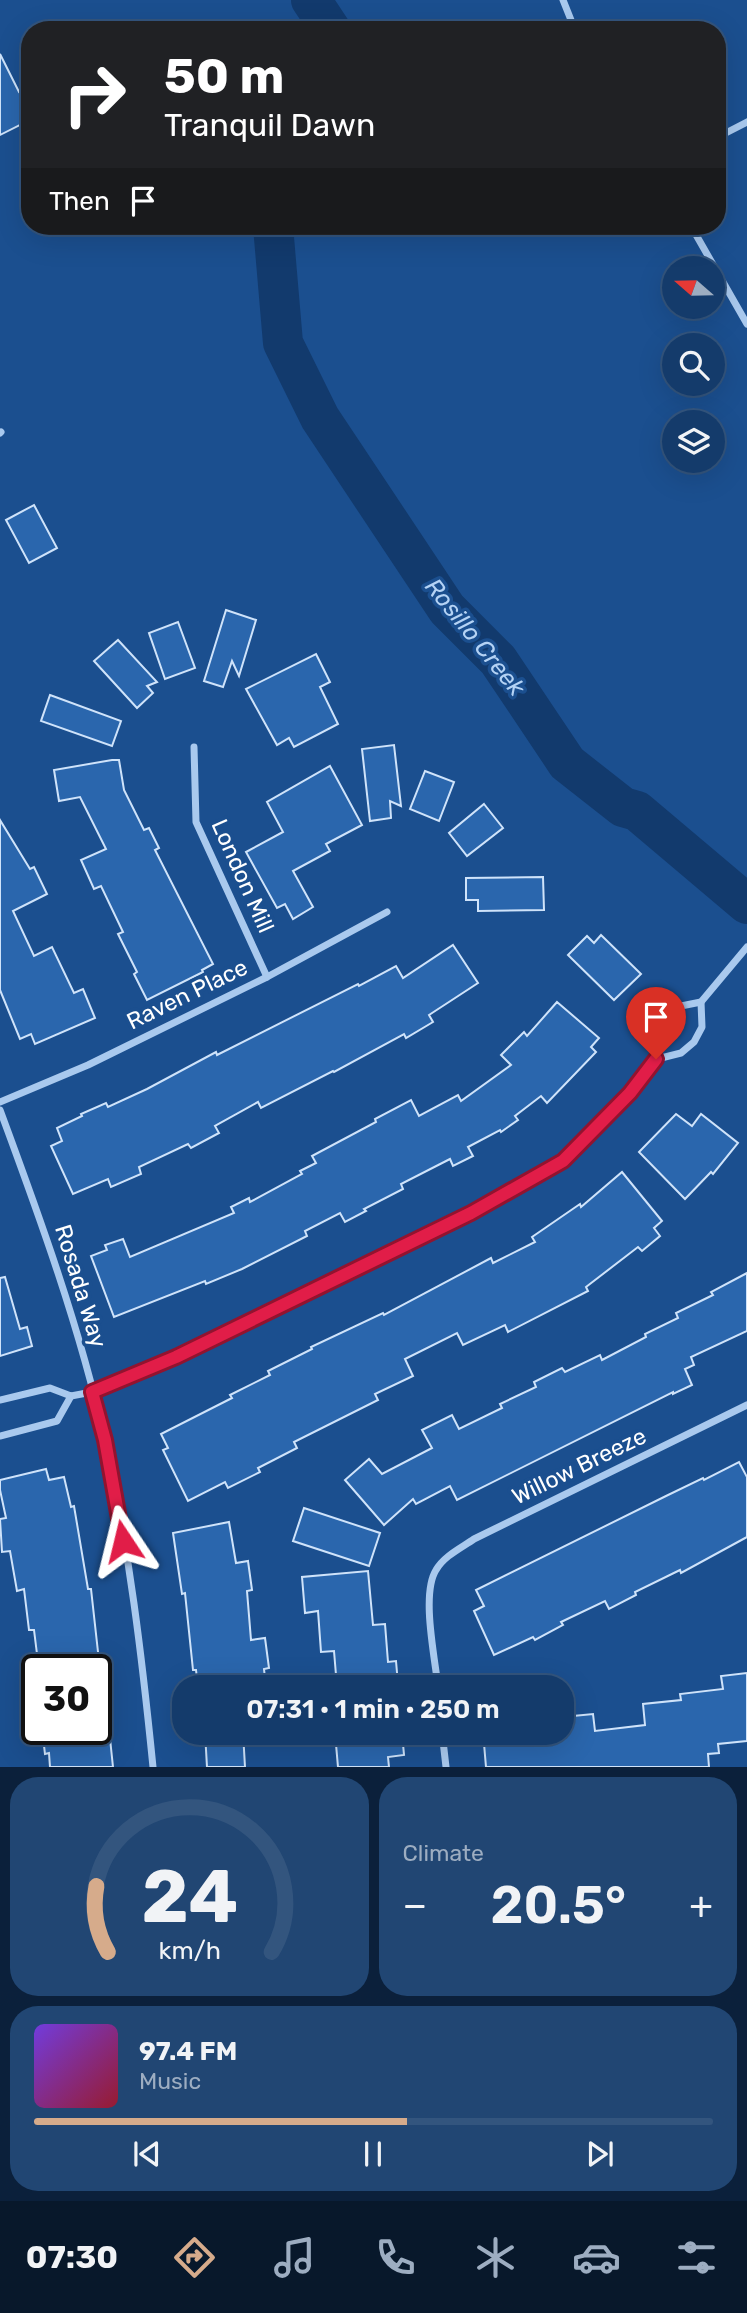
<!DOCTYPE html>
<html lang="en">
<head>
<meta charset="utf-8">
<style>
  :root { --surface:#143b6b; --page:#214673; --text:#f1f3f6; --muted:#9dadc1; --line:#33557e; --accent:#d6ab8b }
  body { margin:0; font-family:Rubik,sans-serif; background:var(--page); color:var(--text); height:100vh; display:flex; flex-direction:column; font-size:26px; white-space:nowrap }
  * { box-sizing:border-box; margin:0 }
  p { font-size:23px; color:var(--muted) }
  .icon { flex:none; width:38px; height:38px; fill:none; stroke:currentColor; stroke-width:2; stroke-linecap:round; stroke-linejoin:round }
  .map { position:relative; height:1767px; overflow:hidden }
  .drawer { display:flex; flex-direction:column; gap:10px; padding:10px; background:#0b203b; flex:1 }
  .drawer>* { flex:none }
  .top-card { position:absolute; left:21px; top:21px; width:705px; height:214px; border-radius:28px; box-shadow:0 7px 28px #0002,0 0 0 2px var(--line); background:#202124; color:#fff; overflow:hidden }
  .needle { width:46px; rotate:290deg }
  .fabs { position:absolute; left:662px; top:256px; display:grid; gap:14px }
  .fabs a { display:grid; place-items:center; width:63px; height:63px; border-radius:50%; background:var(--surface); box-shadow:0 7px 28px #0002,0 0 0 2px var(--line); font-size:35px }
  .speed { position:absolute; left:21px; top:1654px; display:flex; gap:14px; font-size:35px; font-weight:700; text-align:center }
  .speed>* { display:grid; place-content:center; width:91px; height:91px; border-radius:50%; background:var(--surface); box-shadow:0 7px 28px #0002,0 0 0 2px var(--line); line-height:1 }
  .speed .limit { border:4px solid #111; border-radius:10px; background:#fff; color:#111 }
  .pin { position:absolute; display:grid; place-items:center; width:60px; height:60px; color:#fff; margin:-72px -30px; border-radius:50% 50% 50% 0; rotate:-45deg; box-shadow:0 0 7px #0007 }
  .pin .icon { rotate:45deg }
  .me { position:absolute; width:77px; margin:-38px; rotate:350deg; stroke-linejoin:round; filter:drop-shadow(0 0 5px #0008) }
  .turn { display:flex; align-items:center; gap:24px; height:147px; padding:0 28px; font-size:32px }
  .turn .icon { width:91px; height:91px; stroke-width:2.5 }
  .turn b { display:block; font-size:49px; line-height:60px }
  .then { display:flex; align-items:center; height:66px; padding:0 28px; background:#0003; gap:14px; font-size:26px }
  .big { font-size:52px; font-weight:600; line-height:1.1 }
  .drawer .card { flex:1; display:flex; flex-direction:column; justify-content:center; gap:10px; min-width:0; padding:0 24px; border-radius:28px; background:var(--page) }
  .drawer .dial { align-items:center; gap:0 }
  .dial svg { height:182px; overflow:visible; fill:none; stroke:var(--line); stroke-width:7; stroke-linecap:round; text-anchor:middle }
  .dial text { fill:var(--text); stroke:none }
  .song { display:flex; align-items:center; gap:21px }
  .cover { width:84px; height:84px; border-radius:10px; background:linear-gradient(135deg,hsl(260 70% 55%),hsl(350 70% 35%)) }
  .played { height:7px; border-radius:4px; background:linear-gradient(90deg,var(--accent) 55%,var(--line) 55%) }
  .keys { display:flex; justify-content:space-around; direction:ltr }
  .heat { display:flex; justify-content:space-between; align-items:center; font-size:38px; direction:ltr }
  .drawer .tiles { flex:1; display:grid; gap:10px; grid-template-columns:1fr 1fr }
  .card:last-child { grid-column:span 2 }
  .trip { position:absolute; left:172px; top:1675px; width:402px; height:70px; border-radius:28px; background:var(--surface); box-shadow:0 7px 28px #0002,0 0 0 2px var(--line); font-weight:600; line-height:70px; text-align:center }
  .tab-bar { display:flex; height:112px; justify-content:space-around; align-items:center; background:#08182b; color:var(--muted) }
  .tab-bar .icon { width:49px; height:49px }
  .tab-bar .current { color:var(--accent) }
  .tab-bar b { font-size:32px; color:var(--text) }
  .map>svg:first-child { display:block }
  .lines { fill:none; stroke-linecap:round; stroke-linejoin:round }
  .river { stroke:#123a6d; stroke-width:40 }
  .building { fill:#2a66ad; stroke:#cfe3fa; stroke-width:2 }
  .minor { stroke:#a9c9ee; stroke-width:7 }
  .route-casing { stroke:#92132f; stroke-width:18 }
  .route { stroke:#e11d48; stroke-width:12 }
  .labels { text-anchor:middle; stroke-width:7; stroke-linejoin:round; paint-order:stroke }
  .street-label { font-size:23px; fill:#fff; stroke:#1b4f8f }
  .water-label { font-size:24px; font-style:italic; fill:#b5d3f5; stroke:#1b4f8f }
</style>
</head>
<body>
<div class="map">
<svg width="747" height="1767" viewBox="0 0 747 1767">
  <rect width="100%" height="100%" fill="#1b4f8f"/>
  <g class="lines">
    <g class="river">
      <polyline points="311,0 331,30"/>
      <polyline points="273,226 283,343 320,418 447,609 498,660 567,763 623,807 637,811 747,904"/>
    </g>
  </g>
  <g class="building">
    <polygon points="0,54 19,92 30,87 30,120 0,135"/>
    <polygon points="34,505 57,548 29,563 6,520"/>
    <polygon points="226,610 256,620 239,676 232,661 223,687 204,681"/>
    <polygon points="178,622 195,668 165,679 149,633"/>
    <polygon points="118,640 157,682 147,686 153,693 137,708 94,661"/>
    <polygon points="316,654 330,682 320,687 338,724 294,747 289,738 277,745 246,689"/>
    <polygon points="50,695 121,721 112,746 41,721"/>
    <polygon points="394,745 401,806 390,801 391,818 370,821 362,749"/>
    <polygon points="112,760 119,760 124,790 144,830 149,828 159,848 155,850 213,964 202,970 203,972 147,1000 134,974 137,972 118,934 123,932 101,886 94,889 81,860 106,849 80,797 59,801 54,770"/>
    <polygon points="330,766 362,825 326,844 330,851 293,871 313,907 293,919 285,904 277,908 246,852 283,832 267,802"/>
    <polygon points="425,771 454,782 439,821 410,809"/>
    <polygon points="484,804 503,828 467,856 449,833"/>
    <polygon points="0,820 30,869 34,867 47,894 13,911 34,956 52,947 74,993 83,989 95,1018 35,1044 31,1034 20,1039 0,990"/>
    <polygon points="543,877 544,910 478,911 478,900 466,900 466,878"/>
    <polygon points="601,935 641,974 614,1000 568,955 587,936 594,943"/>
    <polygon points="453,945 478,983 429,1015 433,1022 406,1038 404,1034 334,1072 333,1071 261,1108 258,1102 215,1126 219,1133 191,1148 188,1144 139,1167 141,1174 111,1187 108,1179 73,1194 51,1146 62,1141 57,1128 82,1116 81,1114 106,1103 108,1107 147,1089 216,1052 217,1055 358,984 359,986 396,966 403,978"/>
    <polygon points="557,1002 599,1038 591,1047 596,1052 547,1103 541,1096 515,1116 518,1120 501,1132 500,1130 468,1147 473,1156 453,1166 450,1159 401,1184 403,1189 364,1209 366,1211 345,1222 340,1213 305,1231 307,1236 242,1269 206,1284 205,1281 114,1317 91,1256 107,1250 105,1245 123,1239 130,1257 234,1213 231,1207 249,1198 250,1202 302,1174 300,1171 316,1163 312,1156 376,1122 375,1119 411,1100 419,1116 458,1095 461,1101 511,1065 501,1055 524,1032 527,1036"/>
    <polygon points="676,1114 692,1126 701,1114 738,1143 713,1174 711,1172 685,1199 639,1152"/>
    <polygon points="622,1172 662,1221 654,1228 660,1236 642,1251 638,1247 586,1287 588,1291 508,1332 505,1325 463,1345 457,1333 405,1359 413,1376 375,1394 378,1400 294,1442 297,1448 258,1468 260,1472 228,1488 225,1482 188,1501 163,1450 168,1448 161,1434 232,1398 230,1395 270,1375 268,1371 312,1349 311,1347 383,1313 384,1315 491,1258 493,1263 535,1242 532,1237 580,1204 581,1207"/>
    <polygon points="747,1273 747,1331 691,1357 694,1365 685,1369 692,1385 673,1394 673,1392 457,1500 450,1486 416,1504 413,1499 384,1525 345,1480 369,1459 382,1474 432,1448 422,1430 452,1415 459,1429 502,1408 500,1404 536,1387 534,1382 562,1368 565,1372 600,1355 602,1360 646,1337 645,1334 678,1318 676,1313 713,1295 711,1292"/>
    <polygon points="5,1277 20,1329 27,1327 32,1346 0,1356 0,1278"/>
    <polygon points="739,1462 747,1477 747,1537 681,1573 680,1570 635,1592 636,1595 609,1609 605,1601 561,1622 563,1625 535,1640 533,1637 494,1655 474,1611 484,1606 476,1590 666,1496 703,1478 704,1480"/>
    <polygon points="46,1469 49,1480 64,1477 71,1507 74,1506 88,1589 91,1589 100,1670 39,1670 34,1630 29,1630 24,1589 17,1591 10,1551 2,1552 0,1519 6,1518 0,1490 0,1480"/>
    <polygon points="304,1508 380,1533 369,1566 293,1541"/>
    <polygon points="229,1522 236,1563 248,1561 252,1590 247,1591 251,1640 265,1638 269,1668 264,1669 266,1687 198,1687 196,1670 193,1670 185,1593 182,1594 173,1533"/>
    <polygon points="368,1571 373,1625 385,1624 388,1662 396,1661 398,1684 337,1687 334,1651 321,1652 318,1611 305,1613 302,1577"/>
    <polygon points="747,1673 747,1741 718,1744 719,1753 708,1754 709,1767 486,1767 483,1732 564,1732 563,1717 593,1714 595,1731 645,1725 643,1704 681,1700 680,1694 723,1689 721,1676"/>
    <polygon points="42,1729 109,1729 113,1767 50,1767 49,1753 45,1754"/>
    <polygon points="205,1732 243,1732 245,1767 207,1767"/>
    <polygon points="335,1733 402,1733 404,1755 388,1757 389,1767 338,1767"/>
  </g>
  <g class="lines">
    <g class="minor">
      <polyline points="563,0 575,30"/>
      <polyline points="718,137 747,122"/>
      <polyline points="691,226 747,324"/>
      <polyline points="0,433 1,432"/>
      <polyline points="194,747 196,822 267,977"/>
      <polyline points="657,1059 656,1034 663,1018 676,1007 701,1002 747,947"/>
      <polyline points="0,1102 88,1065 267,977 387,912"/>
      <path d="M0,1110C40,1218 80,1328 105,1440C129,1548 142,1657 153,1767"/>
      <polyline points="0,1400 50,1388 71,1396 92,1392 176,1357 471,1213 563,1162 630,1092 657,1059 681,1053 694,1042 702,1027 701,1002"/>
      <polyline points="0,1436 57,1421 71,1396"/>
      <path d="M438,1687C435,1658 421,1594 436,1570C444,1556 461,1548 474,1539L747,1405"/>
      <polyline points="442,1732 446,1767"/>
    </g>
  </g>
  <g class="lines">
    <g class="route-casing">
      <polyline id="route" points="123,1541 105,1440 92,1392 176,1357 471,1213 563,1161 630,1093 656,1059"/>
    </g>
    <use href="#route" class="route"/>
  </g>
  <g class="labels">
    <g class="street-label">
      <text transform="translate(243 876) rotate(66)" y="8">London Mill</text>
      <text transform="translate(187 994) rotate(-26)" y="8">Raven Place</text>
      <text transform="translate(81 1286) rotate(73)" y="8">Rosada Way</text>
      <text transform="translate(579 1466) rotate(-26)" y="8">Willow Breeze</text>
    </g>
    <g class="water-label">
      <text transform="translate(475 637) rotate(51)" y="8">Rosillo Creek</text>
    </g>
  </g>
</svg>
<div class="fabs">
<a><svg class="needle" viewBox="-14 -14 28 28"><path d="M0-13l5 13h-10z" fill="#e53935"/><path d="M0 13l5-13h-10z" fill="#9dadc1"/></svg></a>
<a><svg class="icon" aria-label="search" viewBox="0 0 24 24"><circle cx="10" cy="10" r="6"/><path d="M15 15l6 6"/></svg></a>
<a><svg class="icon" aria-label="layers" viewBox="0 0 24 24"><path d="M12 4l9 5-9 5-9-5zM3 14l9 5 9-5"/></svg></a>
</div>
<div class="speed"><div class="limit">30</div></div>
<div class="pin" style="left:656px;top:1059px;background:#d93025"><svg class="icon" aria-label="arrive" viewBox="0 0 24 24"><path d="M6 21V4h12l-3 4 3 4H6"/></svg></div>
<svg class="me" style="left:123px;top:1541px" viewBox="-20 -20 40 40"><path d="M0-17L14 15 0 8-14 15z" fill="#e11d48" stroke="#fff" stroke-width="4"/></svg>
<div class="trip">07:31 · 1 min · 250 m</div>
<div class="top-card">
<div class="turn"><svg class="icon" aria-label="right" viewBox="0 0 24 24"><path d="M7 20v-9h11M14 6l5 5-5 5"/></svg><div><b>50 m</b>Tranquil Dawn</div></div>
<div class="then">Then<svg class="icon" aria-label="arrive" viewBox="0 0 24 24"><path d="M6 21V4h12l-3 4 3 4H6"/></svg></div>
</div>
</div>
<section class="drawer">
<div class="tiles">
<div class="card dial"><svg viewBox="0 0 100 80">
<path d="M14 69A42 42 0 1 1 86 69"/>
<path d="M14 69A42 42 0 0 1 9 40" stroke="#d6ab8b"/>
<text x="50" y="56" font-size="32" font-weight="700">24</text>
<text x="50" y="72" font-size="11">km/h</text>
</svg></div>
<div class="card"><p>Climate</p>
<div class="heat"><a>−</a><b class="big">20.5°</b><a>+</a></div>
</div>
<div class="card">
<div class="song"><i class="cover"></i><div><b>97.4 FM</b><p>Music</p></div></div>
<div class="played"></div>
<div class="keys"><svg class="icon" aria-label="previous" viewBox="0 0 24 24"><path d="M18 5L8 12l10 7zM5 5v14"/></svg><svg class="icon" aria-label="pause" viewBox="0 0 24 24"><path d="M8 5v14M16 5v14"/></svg><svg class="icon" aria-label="next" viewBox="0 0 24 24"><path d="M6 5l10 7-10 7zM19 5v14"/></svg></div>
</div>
</div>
</section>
<nav class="tab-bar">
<b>07:30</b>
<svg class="icon current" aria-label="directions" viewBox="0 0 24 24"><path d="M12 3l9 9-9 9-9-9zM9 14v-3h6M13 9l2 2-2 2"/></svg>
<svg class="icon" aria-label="music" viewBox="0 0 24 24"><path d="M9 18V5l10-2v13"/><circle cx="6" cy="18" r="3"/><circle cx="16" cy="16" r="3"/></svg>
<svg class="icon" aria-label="phone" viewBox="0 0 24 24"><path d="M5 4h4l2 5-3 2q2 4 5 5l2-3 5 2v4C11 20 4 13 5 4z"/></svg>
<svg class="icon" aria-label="climate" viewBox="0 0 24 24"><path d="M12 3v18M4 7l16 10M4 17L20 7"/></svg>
<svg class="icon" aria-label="car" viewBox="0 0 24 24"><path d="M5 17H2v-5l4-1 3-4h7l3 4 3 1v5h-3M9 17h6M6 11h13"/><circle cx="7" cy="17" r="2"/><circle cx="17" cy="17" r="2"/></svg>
<svg class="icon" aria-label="filters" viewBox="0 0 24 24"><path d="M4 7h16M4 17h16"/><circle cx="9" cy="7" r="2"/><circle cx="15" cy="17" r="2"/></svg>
</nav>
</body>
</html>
